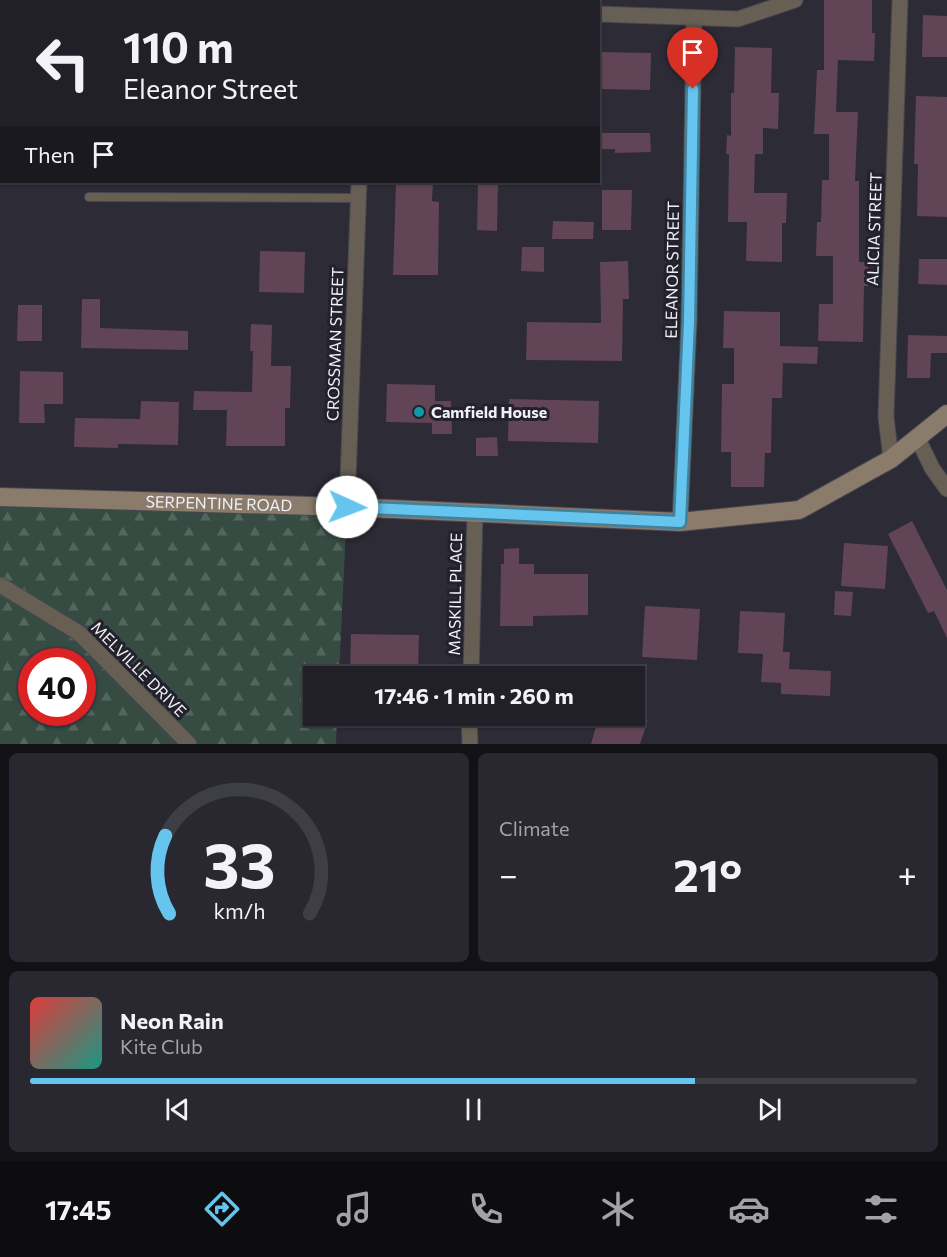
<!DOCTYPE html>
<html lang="en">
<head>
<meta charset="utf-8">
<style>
  :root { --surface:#212028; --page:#292830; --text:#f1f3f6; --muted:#a2a3a8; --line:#3e3e45; --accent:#65c5ee }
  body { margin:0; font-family:Commissioner,sans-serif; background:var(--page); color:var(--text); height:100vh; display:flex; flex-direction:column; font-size:22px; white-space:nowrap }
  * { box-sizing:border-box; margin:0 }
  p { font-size:20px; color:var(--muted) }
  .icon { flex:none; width:33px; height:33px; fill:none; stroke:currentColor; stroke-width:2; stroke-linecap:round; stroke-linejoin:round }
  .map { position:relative; height:744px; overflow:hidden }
  .drawer { display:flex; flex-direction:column; gap:9px; padding:9px; background:#121216; flex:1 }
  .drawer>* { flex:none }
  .top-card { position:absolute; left:0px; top:0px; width:600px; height:183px; box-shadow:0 2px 4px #0004,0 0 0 2px var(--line); background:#212028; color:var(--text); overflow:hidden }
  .speed { position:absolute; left:18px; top:648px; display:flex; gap:12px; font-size:30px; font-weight:700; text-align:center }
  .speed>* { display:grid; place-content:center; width:78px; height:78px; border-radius:50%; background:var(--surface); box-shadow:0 2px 4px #0004,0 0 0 2px var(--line); line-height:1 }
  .speed .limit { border:9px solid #d22; background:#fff; color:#111 }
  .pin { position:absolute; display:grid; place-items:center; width:51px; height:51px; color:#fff; margin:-62px -26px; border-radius:50% 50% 50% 0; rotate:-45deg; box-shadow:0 0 6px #0007 }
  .pin .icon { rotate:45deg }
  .me { position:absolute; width:66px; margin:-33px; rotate:92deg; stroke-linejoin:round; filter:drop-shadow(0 0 4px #0008) }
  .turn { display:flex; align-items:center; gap:21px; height:126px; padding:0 24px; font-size:27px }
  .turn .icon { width:78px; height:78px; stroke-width:2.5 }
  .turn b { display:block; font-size:42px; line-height:51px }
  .then { display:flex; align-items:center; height:57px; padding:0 24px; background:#0003; gap:12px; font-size:22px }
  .big { font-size:45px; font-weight:700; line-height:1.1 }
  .drawer .card { flex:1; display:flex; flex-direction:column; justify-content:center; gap:9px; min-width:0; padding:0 21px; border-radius:9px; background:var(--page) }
  .drawer .dial { align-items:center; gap:0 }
  .dial svg { height:156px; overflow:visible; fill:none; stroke:var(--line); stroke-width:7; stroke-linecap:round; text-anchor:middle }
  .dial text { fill:var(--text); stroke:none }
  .song { display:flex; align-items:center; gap:18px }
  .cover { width:72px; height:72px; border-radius:9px; background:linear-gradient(135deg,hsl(0 70% 55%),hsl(170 70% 35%)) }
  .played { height:6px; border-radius:3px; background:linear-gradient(90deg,var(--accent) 75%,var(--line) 75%) }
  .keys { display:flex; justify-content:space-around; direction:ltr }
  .heat { display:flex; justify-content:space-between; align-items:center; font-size:33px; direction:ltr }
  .drawer .tiles { flex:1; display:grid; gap:9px; grid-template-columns:1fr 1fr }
  .card:last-child { grid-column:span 2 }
  .trip { position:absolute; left:303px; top:666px; width:342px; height:60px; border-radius:0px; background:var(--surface); box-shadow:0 2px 4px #0004,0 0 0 2px var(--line); font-weight:700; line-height:60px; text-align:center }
  .tabs { display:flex; height:96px; justify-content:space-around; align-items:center; background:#0d0d10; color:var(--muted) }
  .tabs .icon { width:42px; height:42px }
  .tabs .active { color:var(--accent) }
  .tabs b { font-size:27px; color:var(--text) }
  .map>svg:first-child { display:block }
  .forest { fill:url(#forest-firs); fill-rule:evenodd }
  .building { fill:#614455 }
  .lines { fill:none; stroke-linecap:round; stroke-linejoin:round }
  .lane-casing { stroke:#474751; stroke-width:10 }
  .street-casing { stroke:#474751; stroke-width:17 }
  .secondary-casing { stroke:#474751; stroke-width:20 }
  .lane { stroke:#685f54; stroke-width:8 }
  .street { stroke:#685f54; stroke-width:15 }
  .secondary { stroke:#8a7b6a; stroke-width:18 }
  .route-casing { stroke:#42809b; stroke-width:15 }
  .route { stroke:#65c5ee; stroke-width:10 }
  .culture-dot { fill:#0f9aa8; stroke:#23212c; stroke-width:2 }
  .labels { text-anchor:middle; stroke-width:6; stroke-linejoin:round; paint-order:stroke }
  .street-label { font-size:16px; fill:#f0f0f7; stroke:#23212c }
  .poi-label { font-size:16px; font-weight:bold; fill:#f0f0f7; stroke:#23212c; text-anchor:start }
</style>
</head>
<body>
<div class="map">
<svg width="947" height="744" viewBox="0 0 947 744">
  <defs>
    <pattern id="forest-firs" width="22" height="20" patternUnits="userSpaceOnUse" patternTransform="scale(1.5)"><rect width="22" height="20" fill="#364c42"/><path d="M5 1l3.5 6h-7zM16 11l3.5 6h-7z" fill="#53665e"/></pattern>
  </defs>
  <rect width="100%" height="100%" fill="#2c2b36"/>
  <path class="forest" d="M0,497L347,507L339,676H314V716H337L336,744H0ZM32,662H82V712H32Z"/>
  <g class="building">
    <polygon points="824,0 872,0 872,33 875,33 874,61 838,60 836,112 858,112 855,181 859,181 859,262 868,262 868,286 864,286 863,342 818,341 819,304 833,304 833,256 816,256 817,222 821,222 822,180 829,180 829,134 814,134 817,70 824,70"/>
    <polygon points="923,15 947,16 947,57 922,57"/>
    <polygon points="735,47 772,48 771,93 779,93 778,129 763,128 763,154 755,154 754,193 787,193 786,223 782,223 782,262 746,261 747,222 728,222 729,154 726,154 727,135 731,136 731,93 734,93"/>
    <polygon points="598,52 651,53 650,90 598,89"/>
    <polygon points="916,96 947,97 947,217 917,216 918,164 914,164"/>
    <polygon points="598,133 650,133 651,152 615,153 615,149 598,149"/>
    <polygon points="396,182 433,182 432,201 439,202 438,275 393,275"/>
    <polygon points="478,182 498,182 497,231 477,230"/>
    <polygon points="602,190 632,190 631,230 602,230"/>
    <polygon points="553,221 594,222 593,239 552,239"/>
    <polygon points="522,247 544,247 544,272 521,271"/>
    <polygon points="260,251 305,252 304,293 259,292"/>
    <polygon points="919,259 947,259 947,285 918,284"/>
    <polygon points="628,261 629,299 623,299 622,361 526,360 527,322 601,323 600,262"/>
    <polygon points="82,299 100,299 100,328 188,331 188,350 81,348"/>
    <polygon points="18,305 42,305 42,341 17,341"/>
    <polygon points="724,311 780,312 780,346 818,347 817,364 783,363 782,398 772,398 771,453 765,453 764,487 731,487 731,452 721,452 722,384 734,384 734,348 723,348"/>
    <polygon points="251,324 272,325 271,366 291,366 290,408 285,408 285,446 226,446 227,410 193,410 194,391 252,392 253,351 250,351"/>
    <polygon points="908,335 947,336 947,353 931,353 930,378 907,378"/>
    <polygon points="20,371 63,372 63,404 44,404 45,423 19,423"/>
    <polygon points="387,384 435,385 435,401 451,401 452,434 432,434 432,423 386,422"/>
    <polygon points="509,399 599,401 598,443 508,441"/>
    <polygon points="141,401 179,402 178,445 118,444 118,448 74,447 75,418 140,419"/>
    <polygon points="497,437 498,456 476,456 476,438"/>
    <polygon points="912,521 947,590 947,638 934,611 928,613 888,534"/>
    <polygon points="844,543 888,546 885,589 841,586"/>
    <polygon points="519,548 519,564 534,564 534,574 588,574 588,615 533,616 533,626 500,626 501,564 504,564 504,549"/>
    <polygon points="835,591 853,592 851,616 834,615"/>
    <polygon points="645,606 700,609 697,660 642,657"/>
    <polygon points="740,611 785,613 783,652 790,652 789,669 831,671 830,696 781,694 781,683 761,682 763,654 738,653"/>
    <polygon points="351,634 419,635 418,672 350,670"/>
    <polygon points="599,716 634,716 648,720 640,744 591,744"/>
  </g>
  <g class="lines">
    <g class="lane-casing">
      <polyline id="lane" points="89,197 358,198"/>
    </g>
    <g class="street-casing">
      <g id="street">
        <polyline points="2,2 2,0"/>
        <polyline points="366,2 366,0"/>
        <polyline points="598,14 738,19 795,0"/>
        <polyline points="0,140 2,65"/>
        <polyline points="917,437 932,468 947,489"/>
        <polyline points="891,459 886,417 900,0"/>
        <polyline points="347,507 359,182"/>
        <polyline points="680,522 689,322 694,19"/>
        <polyline points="0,585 79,633 189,744"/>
        <polyline points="471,676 475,512"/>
        <polyline points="469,716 470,744"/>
      </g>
    </g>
    <g class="secondary-casing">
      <g id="secondary">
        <path id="s1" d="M0,497L347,507L680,522L799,510L891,459L947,414"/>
      </g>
    </g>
    <use href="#lane" class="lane"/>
    <use href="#street" class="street"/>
    <use href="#secondary" class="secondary"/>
  </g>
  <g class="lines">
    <g class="route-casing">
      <polyline id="route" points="347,507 680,522 689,322 693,89"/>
    </g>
    <use href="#route" class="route"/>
  </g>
  <circle class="culture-dot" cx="419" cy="412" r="6"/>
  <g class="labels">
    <g class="street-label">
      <text transform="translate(874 229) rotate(-88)" y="6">ALICIA STREET</text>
      <text transform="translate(672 270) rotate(-89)" y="6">ELEANOR STREET</text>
      <text transform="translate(335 344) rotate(-88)" y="6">CROSSMAN STREET</text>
      <text dy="6" stroke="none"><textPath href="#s1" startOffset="219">SERPENTINE ROAD</textPath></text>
      <text transform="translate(455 594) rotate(-89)" y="6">MASKILL PLACE</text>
      <text transform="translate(139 669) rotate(45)" y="6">MELVILLE DRIVE</text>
    </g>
    <g class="poi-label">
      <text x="431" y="418">Camfield House</text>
    </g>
  </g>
</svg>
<div class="speed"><div class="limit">40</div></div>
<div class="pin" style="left:693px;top:89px;background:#d93025"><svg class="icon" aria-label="arrive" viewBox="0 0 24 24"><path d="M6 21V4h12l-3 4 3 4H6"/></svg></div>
<svg class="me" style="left:347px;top:507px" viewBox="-20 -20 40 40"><circle r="19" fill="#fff"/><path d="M0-13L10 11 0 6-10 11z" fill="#65c5ee"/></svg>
<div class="trip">17:46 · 1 min · 260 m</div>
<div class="top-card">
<div class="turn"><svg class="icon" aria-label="left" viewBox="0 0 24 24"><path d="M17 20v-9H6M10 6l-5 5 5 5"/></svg><div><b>110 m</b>Eleanor Street</div></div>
<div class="then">Then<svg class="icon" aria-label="arrive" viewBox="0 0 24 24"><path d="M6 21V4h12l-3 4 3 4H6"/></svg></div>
</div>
</div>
<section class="drawer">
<div class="tiles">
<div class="card dial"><svg viewBox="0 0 100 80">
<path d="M14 69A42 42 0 1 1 86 69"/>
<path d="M14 69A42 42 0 0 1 12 29" stroke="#65c5ee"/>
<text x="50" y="56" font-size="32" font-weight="700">33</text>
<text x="50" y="72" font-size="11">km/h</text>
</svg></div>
<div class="card"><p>Climate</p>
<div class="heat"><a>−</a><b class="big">21°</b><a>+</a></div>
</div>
<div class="card">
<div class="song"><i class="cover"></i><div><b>Neon Rain</b><p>Kite Club</p></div></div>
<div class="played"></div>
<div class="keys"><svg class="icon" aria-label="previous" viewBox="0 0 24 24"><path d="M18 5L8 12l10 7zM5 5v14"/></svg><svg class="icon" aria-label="pause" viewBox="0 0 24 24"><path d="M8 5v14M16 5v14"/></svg><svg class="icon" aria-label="next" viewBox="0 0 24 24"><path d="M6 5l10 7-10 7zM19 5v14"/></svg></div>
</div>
</div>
</section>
<nav class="tabs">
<b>17:45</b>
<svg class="icon active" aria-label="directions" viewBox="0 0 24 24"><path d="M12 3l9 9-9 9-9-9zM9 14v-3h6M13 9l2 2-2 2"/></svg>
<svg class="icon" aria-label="music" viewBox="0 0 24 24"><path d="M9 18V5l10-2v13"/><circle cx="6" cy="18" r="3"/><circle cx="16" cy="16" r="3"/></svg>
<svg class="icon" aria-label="phone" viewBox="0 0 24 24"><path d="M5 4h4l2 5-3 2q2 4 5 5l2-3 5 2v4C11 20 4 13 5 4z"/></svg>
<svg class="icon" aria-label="climate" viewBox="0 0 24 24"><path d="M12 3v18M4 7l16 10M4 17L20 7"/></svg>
<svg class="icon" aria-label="car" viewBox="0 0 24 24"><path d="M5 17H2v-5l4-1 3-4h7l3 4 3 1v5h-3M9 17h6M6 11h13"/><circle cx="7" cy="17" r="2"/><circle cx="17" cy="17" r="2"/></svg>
<svg class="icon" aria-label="filters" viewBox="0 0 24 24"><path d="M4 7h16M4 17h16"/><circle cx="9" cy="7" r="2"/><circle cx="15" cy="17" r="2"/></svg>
</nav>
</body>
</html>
